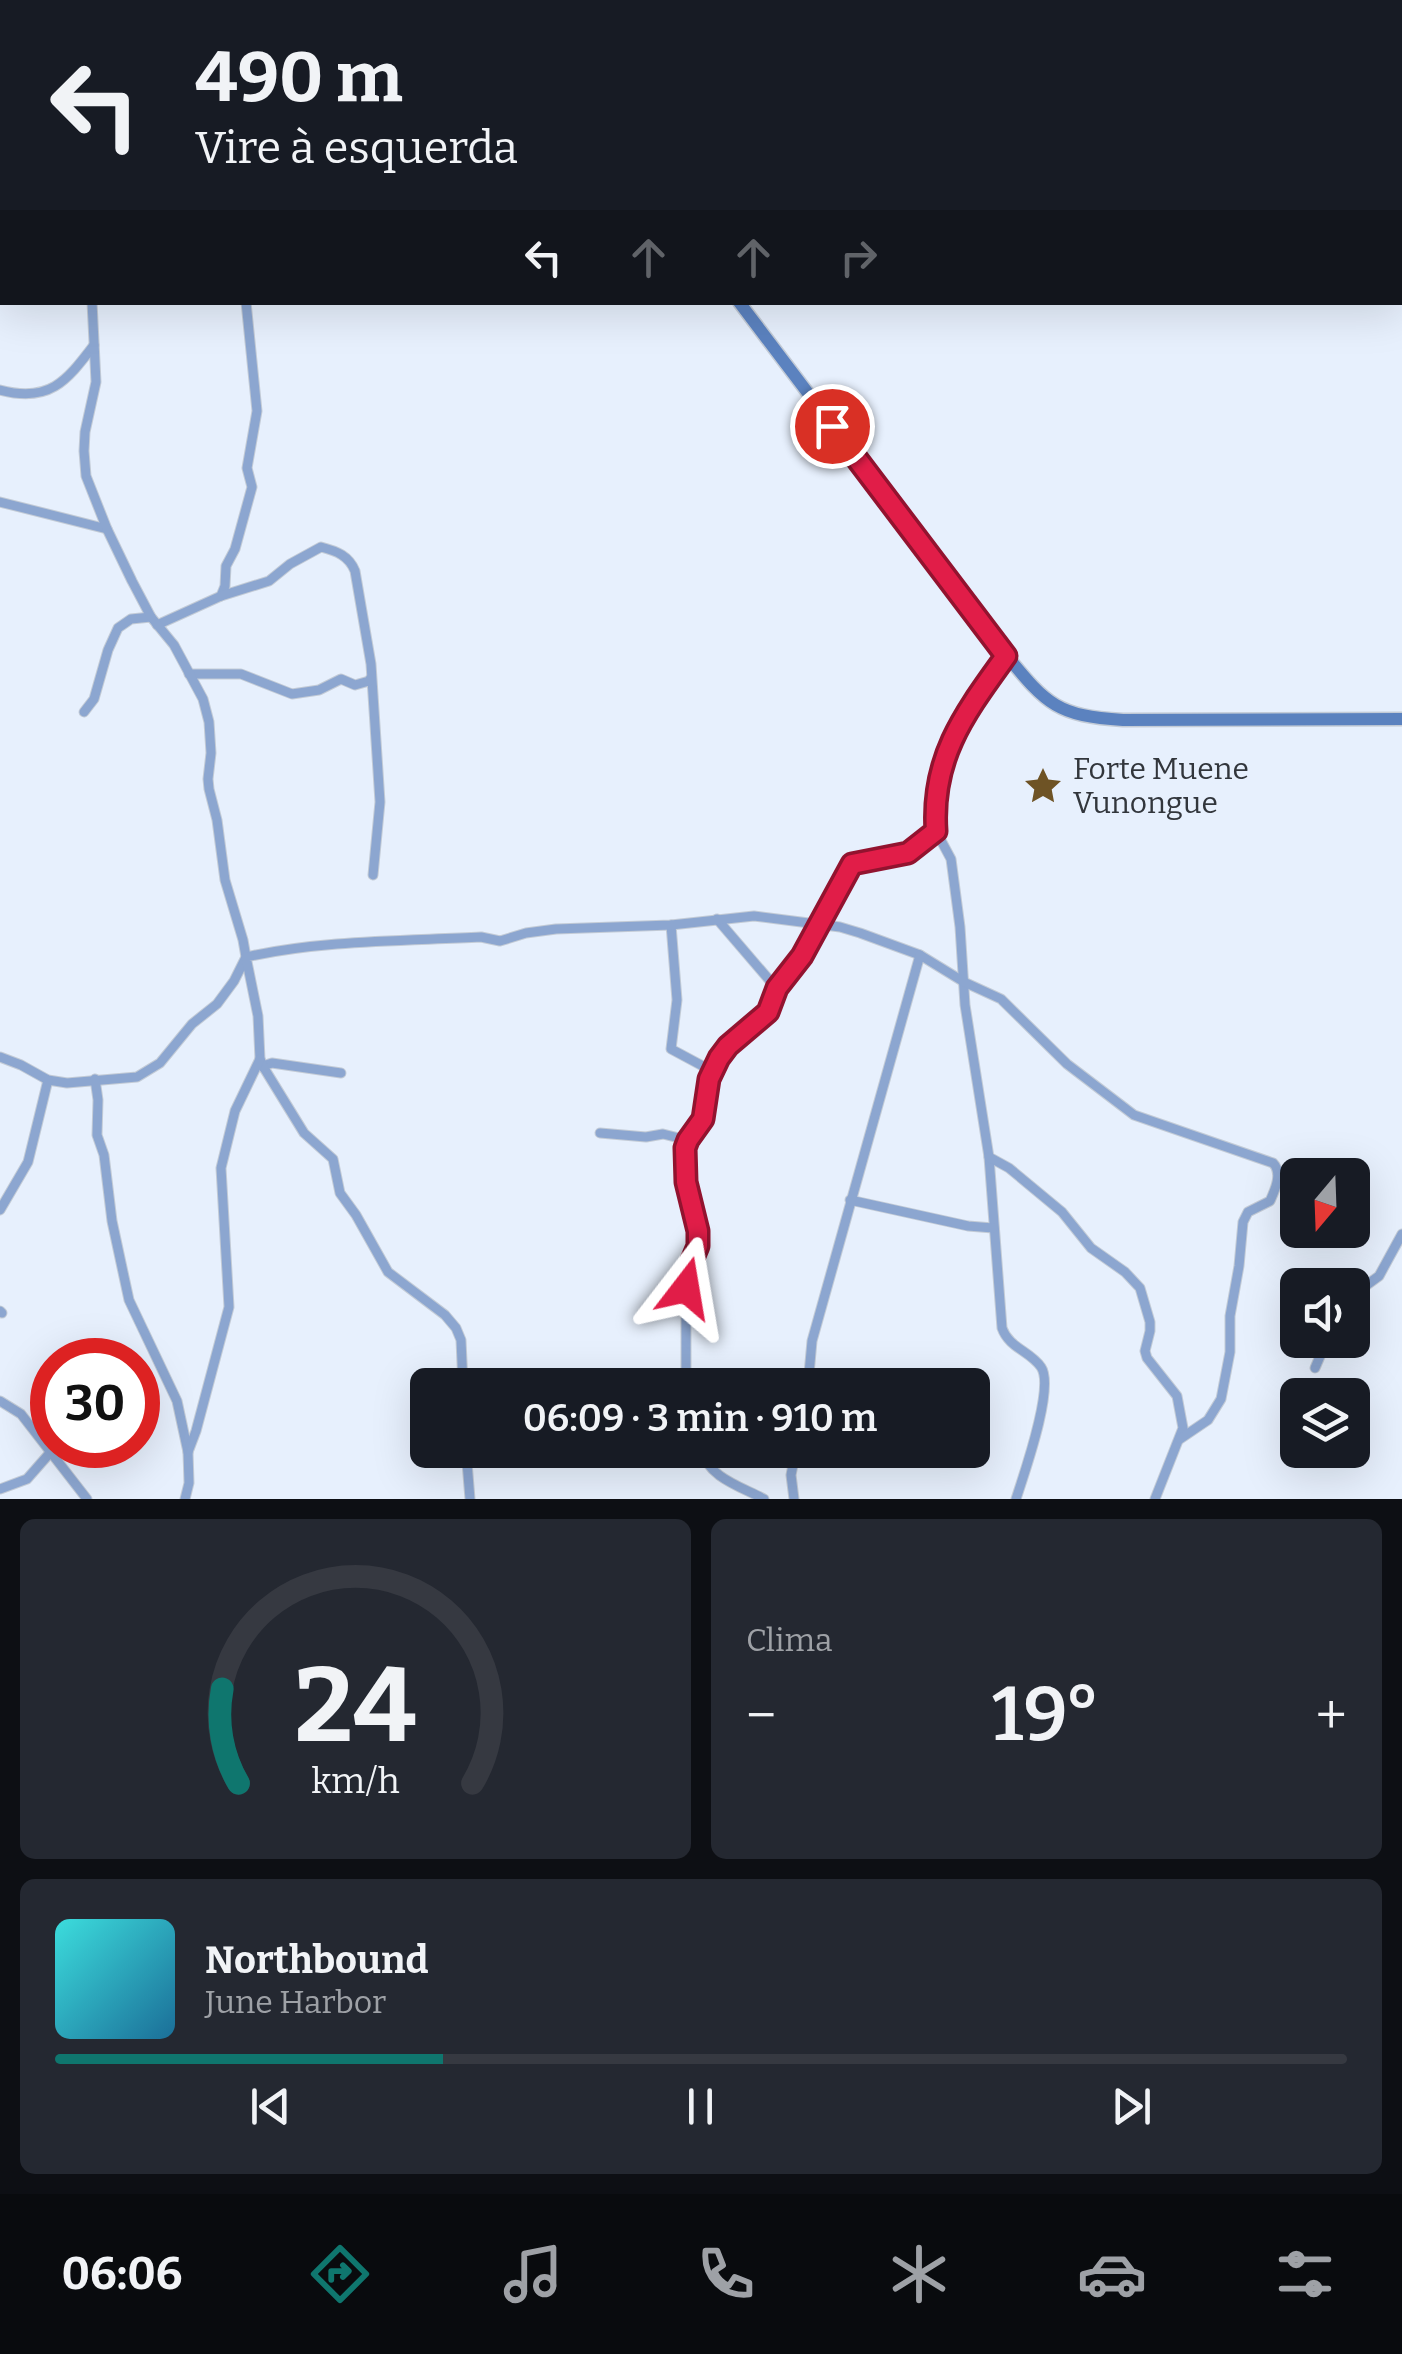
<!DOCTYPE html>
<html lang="pt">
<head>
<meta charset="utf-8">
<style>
  :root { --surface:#171b24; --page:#242831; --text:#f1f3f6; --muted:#9ea1a6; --line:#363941; --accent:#0f766e }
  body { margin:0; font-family:Bitter,serif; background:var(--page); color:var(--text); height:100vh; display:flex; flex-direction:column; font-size:38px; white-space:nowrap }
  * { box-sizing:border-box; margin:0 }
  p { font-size:32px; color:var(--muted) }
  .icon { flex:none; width:55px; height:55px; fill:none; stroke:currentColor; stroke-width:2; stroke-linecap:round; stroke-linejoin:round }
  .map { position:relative; height:1499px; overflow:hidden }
  .sheet { display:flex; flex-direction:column; gap:20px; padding:20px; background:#0d0f14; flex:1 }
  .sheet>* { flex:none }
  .guide { position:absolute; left:0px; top:0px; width:1402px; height:305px; box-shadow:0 10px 40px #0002; background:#171b24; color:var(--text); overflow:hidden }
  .needle { width:65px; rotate:199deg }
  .fabs { position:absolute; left:1280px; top:1158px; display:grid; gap:20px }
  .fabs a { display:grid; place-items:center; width:90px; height:90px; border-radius:15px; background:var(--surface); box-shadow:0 10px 40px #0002; font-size:50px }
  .speed { position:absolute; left:30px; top:1338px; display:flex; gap:20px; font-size:50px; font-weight:700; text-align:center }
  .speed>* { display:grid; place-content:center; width:130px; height:130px; border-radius:50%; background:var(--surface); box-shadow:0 10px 40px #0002; line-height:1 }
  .speed .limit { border:15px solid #d22; background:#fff; color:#111 }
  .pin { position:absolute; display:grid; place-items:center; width:85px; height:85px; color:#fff; margin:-42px; border:5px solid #fff; border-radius:50%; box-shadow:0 2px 10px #0007 }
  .me { position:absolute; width:110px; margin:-55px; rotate:14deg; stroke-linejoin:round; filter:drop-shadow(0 0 8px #0008) }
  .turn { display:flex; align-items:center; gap:35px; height:210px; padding:0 30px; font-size:45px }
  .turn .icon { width:130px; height:130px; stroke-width:2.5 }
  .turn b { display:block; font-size:70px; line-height:85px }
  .lanes { display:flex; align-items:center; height:95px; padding:0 30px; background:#0003; justify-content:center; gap:50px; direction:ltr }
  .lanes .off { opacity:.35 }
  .big { font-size:75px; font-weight:600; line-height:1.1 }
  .sheet .card { flex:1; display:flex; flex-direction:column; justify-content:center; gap:15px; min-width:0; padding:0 35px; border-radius:15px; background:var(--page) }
  .sheet .dial { align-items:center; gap:0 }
  .dial svg { height:260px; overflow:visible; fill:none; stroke:var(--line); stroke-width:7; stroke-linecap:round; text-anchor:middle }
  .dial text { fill:var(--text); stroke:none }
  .song { display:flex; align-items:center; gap:30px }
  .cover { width:120px; height:120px; border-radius:15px; background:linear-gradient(135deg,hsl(180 70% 55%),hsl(200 70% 35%)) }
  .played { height:10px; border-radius:5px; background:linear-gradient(90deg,var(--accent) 30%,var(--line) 30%) }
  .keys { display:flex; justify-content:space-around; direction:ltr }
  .heat { display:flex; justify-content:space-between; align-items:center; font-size:55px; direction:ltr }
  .sheet .tiles { flex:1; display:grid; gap:20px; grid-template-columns:1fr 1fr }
  .card:last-child { grid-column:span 2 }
  .trip { position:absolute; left:410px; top:1368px; width:580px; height:100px; border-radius:15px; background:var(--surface); box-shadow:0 10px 40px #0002; font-weight:600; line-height:100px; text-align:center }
  .tab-bar { display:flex; height:160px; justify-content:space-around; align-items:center; background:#090b0e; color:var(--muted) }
  .tab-bar .icon { width:70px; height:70px }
  .tab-bar .current { color:var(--accent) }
  .tab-bar b { font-size:45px; color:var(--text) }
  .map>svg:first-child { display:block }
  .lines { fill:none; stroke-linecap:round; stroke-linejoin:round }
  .river { stroke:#94b8f1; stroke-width:14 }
  .street-casing { stroke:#c3cbd6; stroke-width:11 }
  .secondary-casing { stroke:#c3cbd6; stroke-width:15 }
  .street { stroke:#8ca6d0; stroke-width:9 }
  .secondary { stroke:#5b82bf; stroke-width:12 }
  .route-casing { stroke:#92132f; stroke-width:25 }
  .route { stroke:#e11d48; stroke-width:18 }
  .labels { text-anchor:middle; stroke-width:9; stroke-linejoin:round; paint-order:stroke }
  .poi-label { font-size:30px; fill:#32363c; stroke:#e7f0fd; text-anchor:start }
</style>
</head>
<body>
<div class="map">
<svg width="1402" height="1499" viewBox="0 0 1402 1499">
  <rect width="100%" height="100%" fill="#e7f0fd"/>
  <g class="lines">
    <polyline class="river" points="1126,0 1140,0"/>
    <g class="street-casing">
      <g id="street">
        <polyline points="180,0 180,2"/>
        <polyline points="165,2 166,0"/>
        <polyline points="251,2 255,0"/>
        <polyline points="452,2 454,0"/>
        <path d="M0,390C49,403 66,382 94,345"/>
        <polyline points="0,502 107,529"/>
        <polyline points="221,596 225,586 226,566 235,549 252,487 247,468 257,411 246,302"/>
        <path d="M157,625L221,596L269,581L290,564L321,547C337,551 349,556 355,571L371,664L380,802L373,875"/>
        <path d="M1007,656L956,731L941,764L935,812L936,831L951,859L960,927L965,1005L989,1157L1002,1328C1009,1348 1030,1351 1041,1367C1055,1387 1024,1474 1016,1499"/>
        <polyline points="189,674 241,674 292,694 319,690 341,679 355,685 369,681 370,679"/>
        <polyline points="84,712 94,699 108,650 118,628 131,619 151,617"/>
        <polyline points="717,919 777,989"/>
        <polyline points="671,925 677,1000 671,1049 712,1071"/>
        <polyline points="0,1057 21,1065 48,1080 67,1083 137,1077 160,1063 192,1024 217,1004 234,981 246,957 243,940 225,880 217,820 209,789 208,779 211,753 209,722 203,699 174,645 151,617 132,581 107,529 86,476 84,451 85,432 96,382 92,302"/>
        <polyline points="264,1068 266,1065 272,1063 341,1073"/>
        <polyline points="95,1079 98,1100 97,1135 104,1155 112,1221 129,1300 177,1401 188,1452 189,1483 185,1499"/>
        <polyline points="600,1133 646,1137 663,1134 687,1140"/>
        <polyline points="989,1157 1009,1168 1062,1212 1091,1248 1125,1272 1140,1288 1150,1322 1150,1331 1145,1351 1147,1358 1177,1396 1183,1428 1155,1499"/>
        <polyline points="850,1200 968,1226 993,1228"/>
        <polyline points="0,1210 28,1162 48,1080"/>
        <polyline points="0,1311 2,1313"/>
        <polyline points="1352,1311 1364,1287 1379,1276 1402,1234"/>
        <polyline points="1315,1368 1327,1340"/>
        <path d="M463,1385L461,1340L456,1328L445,1315L388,1272L356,1215L340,1193L333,1159L304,1133L264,1068L260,1059L258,1016L246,957C322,940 403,941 481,937L500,941L526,933L556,929L671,925L754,916L840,927L860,933L920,955L964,982L1001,999L1067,1064L1134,1115L1273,1163C1283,1173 1275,1190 1270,1201L1248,1212L1243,1222L1239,1266L1230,1316V1352L1221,1399L1208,1420L1180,1439"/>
        <polyline points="686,1385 686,1288 688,1270 698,1246 698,1231 687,1182 685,1156 687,1140 703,1119 709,1079 719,1058 729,1046 768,1012 777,989 802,956 852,864 908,853 919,847 936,831"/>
        <polyline points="808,1385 812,1341 920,955"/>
        <polyline points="0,1401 21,1414 87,1499"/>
        <polyline points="466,1450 470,1499"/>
        <path d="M702,1450C707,1477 742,1487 764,1499"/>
        <polyline points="188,1452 196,1431 229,1307 221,1168 235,1111 260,1059"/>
        <polyline points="0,1489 27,1479 49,1454"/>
        <polyline points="794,1499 791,1475 796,1450"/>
      </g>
    </g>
    <g class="secondary-casing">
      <g id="secondary">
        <polyline points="513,0 514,2"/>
        <path d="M739,302L1007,656C1047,705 1058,716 1123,720L1402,719"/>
      </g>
    </g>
    <use href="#street" class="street"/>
    <use href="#secondary" class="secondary"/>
  </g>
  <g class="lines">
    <g class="route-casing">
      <path id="route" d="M686,1288L688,1270L698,1246V1231L686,1182L685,1148L688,1140L703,1119L709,1079L719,1058L728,1046L768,1012L777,988L802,956L852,864L908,853L936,831C931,757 965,713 1006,656L832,426"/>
    </g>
    <use href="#route" class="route"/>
  </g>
  <defs>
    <g id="sight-bare" transform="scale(3)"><path d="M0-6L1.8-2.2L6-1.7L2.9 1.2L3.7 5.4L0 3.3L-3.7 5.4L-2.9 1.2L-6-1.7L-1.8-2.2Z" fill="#6e5325" stroke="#e7f0fd" stroke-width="2.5" paint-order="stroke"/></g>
  </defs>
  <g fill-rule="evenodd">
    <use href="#sight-bare" x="1043" y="786"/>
  </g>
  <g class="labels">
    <g class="poi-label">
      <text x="1073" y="779">Forte Muene<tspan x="1073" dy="34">Vunongue</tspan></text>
    </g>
  </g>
</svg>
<div class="fabs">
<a><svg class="needle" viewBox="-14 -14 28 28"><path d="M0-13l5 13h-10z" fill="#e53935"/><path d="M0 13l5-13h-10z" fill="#9ea1a6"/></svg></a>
<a><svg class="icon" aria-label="sound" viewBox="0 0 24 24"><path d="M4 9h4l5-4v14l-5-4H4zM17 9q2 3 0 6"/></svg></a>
<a><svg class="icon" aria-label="layers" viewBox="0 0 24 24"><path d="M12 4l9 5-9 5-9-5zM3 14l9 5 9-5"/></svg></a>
</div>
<div class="speed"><div class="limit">30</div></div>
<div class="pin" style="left:832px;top:426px;background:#d93025"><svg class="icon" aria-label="arrive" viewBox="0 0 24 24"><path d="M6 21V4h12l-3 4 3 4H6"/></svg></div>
<svg class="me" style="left:686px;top:1288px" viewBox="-20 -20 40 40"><path d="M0-17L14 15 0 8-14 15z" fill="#e11d48" stroke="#fff" stroke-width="4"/></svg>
<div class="trip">06:09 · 3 min · 910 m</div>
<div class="guide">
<div class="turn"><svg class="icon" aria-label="left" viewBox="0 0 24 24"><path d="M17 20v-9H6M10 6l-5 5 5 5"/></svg><div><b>490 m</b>Vire à esquerda</div></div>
<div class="lanes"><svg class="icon" aria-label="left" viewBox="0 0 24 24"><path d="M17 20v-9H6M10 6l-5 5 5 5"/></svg><svg class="icon off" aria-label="ahead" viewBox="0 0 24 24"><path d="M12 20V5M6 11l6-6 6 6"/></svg><svg class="icon off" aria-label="ahead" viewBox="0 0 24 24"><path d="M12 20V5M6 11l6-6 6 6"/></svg><svg class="icon off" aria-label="right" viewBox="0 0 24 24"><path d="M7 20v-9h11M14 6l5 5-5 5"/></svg></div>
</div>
</div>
<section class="sheet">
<div class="tiles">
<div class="card dial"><svg viewBox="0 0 100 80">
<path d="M14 69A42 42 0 1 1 86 69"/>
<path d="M14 69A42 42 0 0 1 9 40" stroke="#0f766e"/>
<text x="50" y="56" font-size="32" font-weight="700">24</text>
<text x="50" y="72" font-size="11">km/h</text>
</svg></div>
<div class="card"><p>Clima</p>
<div class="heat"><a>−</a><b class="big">19°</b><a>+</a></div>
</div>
<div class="card">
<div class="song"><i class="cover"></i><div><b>Northbound</b><p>June Harbor</p></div></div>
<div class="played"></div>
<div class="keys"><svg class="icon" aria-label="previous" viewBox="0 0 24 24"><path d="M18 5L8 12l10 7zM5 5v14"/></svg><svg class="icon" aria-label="pause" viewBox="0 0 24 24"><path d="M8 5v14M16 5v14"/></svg><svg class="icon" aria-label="next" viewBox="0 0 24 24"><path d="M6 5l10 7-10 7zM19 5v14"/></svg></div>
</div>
</div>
</section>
<nav class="tab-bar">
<b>06:06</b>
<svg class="icon current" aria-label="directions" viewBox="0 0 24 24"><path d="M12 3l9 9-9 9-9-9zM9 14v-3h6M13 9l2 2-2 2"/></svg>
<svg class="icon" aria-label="music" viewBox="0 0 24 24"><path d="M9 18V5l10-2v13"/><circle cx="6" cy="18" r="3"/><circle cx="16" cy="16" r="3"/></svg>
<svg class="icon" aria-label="phone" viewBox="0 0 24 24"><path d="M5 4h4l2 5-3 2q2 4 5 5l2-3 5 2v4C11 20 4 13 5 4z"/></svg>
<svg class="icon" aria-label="climate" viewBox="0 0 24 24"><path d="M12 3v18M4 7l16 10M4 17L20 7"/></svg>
<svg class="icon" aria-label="car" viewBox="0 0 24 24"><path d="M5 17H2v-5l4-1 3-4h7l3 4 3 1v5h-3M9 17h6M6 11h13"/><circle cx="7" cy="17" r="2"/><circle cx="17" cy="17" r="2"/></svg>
<svg class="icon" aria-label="filters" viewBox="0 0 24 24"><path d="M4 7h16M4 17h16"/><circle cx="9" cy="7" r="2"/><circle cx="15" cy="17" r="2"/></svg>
</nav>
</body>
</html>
